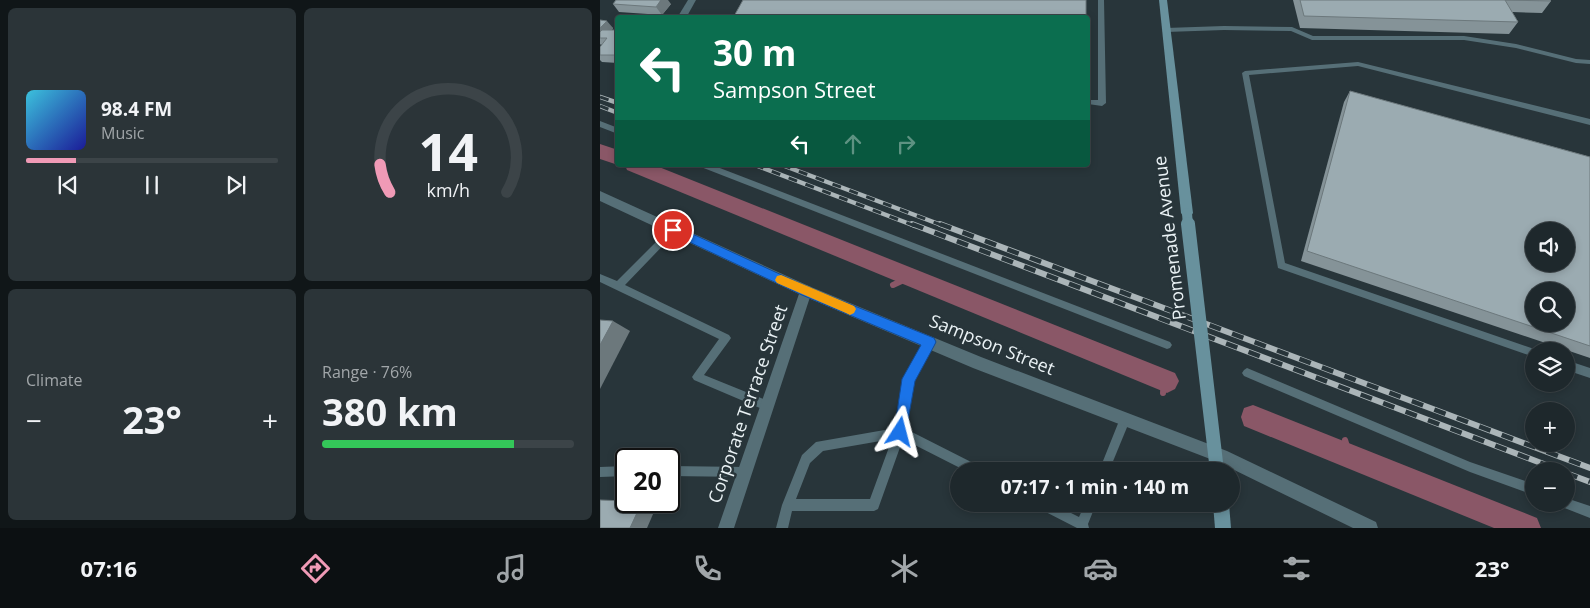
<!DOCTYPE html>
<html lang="en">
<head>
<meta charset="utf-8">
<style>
  :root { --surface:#1e282c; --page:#2b3438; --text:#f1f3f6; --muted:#a1a6a9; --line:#3c4448; --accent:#f09ab6 }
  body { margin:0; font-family:"Open Sans",sans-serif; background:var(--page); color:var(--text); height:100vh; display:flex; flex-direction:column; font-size:19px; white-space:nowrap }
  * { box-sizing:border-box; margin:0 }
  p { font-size:16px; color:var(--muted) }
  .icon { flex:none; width:28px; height:28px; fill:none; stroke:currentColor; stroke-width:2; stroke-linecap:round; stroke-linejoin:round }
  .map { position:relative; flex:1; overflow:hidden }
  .panel { display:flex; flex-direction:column; gap:8px; padding:8px; background:#101618; width:600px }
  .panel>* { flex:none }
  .hud { position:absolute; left:15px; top:15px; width:475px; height:152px; border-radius:5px; box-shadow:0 2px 8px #0003,0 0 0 1px var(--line); background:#0b6e4f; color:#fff; overflow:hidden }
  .tools { position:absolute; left:925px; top:222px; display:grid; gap:10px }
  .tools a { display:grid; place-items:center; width:50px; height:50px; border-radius:50%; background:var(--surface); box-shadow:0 2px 8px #0003,0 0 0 1px var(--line); font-size:25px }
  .speed { position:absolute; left:15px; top:448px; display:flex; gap:10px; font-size:25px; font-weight:700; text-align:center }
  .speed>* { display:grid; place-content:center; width:65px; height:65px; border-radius:50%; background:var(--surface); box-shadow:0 2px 8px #0003,0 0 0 1px var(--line); line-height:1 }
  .speed .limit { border:2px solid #111; border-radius:8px; background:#fff; color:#111 }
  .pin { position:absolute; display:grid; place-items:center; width:42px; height:42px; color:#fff; margin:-21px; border:2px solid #fff; border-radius:50%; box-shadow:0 1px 5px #0007 }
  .me { position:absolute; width:55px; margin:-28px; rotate:9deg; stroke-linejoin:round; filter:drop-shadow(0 0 4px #0008) }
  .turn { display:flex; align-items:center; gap:18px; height:105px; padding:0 15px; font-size:22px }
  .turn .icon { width:65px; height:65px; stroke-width:2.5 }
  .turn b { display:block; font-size:35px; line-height:42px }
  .lanes { display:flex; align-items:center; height:48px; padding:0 15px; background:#0003; justify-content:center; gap:25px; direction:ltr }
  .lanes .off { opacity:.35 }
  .big { font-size:38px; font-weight:700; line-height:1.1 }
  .panel .tile { flex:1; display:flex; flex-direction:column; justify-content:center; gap:8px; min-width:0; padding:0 18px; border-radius:8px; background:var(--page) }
  .panel .dial { align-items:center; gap:0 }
  .dial svg { height:130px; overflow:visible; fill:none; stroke:var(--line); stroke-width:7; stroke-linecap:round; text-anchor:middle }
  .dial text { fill:var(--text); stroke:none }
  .song { display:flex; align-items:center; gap:15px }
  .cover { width:60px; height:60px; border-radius:8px; background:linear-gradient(135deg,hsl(190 70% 55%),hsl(240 70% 35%)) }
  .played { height:5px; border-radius:2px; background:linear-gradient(90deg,var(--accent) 20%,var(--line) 20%) }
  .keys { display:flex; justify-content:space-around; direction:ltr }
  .heat { display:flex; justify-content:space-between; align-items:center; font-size:28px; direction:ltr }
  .charge { height:8px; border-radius:4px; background:linear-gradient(90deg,#34c759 76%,var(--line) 0) }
  .panel .tiles { flex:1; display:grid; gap:8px; grid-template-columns:repeat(2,1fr) }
  .trip { position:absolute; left:350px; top:462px; width:290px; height:50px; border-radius:25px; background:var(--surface); box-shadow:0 2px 8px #0003,0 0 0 1px var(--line); font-weight:700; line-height:50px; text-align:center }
  .dock { display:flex; height:80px; justify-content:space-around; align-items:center; background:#0c1012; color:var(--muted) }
  .dock .icon { width:35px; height:35px }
  .dock .on { color:var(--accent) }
  .dock b { font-size:22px; color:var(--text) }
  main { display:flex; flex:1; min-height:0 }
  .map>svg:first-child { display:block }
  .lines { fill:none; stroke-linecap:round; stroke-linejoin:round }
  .stream { stroke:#8a5767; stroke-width:6 }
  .canal { fill:#8a5767; fill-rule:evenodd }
  .service { fill:#566f77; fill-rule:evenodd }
  .minor { fill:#566f77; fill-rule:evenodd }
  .tertiary { fill:#566f77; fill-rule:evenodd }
  .secondary { fill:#68919d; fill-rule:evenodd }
  .rail-far1-casing { stroke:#abb5b8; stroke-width:4.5 }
  .rail-casing { stroke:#abb5b8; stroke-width:6 }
  .rail-far1 { stroke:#28353a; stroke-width:3; stroke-dasharray:9; stroke-linecap:butt }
  .rail { stroke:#28353a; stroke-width:4.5; stroke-dasharray:12; stroke-linecap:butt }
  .secondary-bridge-far1 { stroke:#68919d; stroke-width:10 }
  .secondary-bridge { stroke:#68919d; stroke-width:14 }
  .wall { fill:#859398 }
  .shaded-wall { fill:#6c787c }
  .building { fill:#9babb1; stroke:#6c787c; fill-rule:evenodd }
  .route { fill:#1a73e8; stroke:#114b97 }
  .slow { fill:#f59e0b }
  .labels { text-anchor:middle; stroke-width:5; stroke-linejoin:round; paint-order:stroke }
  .street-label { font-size:18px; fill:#eaf2f5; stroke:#28353a }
</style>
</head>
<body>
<main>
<section class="panel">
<div class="tiles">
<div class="tile">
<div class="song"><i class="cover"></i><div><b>98.4 FM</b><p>Music</p></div></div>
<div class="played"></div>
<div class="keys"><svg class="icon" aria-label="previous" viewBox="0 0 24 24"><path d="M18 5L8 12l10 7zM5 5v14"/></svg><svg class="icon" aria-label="pause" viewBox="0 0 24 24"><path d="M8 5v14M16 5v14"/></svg><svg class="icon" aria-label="next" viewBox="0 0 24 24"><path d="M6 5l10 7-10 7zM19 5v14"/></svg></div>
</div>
<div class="tile dial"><svg viewBox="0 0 100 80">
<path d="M14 69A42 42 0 1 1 86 69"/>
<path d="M14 69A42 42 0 0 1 8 52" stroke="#f09ab6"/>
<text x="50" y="56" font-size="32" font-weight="700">14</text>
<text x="50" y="72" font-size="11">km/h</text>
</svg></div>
<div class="tile"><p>Climate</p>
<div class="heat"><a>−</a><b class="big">23°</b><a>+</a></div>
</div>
<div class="tile"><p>Range · 76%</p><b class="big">380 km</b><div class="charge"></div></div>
</div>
</section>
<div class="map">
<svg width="990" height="528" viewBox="0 0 990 528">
  <rect width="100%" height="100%" fill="#28353a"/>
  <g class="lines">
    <g class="stream">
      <polyline points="293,285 310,277"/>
      <polyline points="563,393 564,380"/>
      <polyline points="745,440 750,456"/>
    </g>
    <g class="canal">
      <polygon points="0,144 18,150 18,165 0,159"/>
      <polygon points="25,165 54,165 575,373 579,381 575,389 567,393 27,170"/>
      <polygon points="653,405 937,518 941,528 894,528 644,426 641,417 644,408"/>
    </g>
    <g class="service">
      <polygon points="498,0 504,0 506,103 502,106 488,104 488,100 498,100"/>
      <polygon points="624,26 692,27 713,36 864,36 916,44 976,59 990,60 990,64 976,63 916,48 864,40 712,40 691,31 624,30 566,32 563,30 566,28"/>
      <polygon points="758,62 990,119 990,125 758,66 649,75 685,263 937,350 938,351 934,351 934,357 678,268 642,73 645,71"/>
      <polygon points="0,121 18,128 18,134 0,127"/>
      <polygon points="100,165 112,165 570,342 572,345 570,348 567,349 101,167"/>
      <polygon points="73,227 76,228 77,230 76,232 25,285 129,335 131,338 129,341 104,375 171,402 172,406 171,410 167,411 94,380 92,377 94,374 119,339 0,282 0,274 17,281 70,228"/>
      <path d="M330,338L333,339L335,342L313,380L306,429L381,467L382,471H366L303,439L278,509L274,511H192L188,528H176L182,505L202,455L216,442L296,428L303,379L327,339ZM292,439L270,499H196L210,463L223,451Z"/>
      <polygon points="966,360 990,368 990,378 966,370"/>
      <polygon points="647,368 870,462 934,484 934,495 870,472 644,376 642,373 644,370"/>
      <polygon points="525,415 529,416 530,420 509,471 499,471 521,416"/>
      <polygon points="26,466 26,476 0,477 0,467"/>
      <polygon points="69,466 145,467 149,468 150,472 149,476 145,477 69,476"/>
      <polygon points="966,498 990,506 990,518 962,507 961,504 966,504"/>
      <polygon points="437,504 453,504 479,517 485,504 496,504 488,524 489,528 477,528 438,508"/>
    </g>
    <g class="minor">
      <polygon points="88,0 96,0 86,18 77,18"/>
      <polygon points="206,285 211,287 212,291 134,528 118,528 200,291 201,287"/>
    </g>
    <polygon class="tertiary" points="0,191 211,287 381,357 627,451 776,522 778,528 753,528 618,462 373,368 201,295 0,201"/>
    <g class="secondary">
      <polygon points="559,0 567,0 593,213 591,216 583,216 581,213"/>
      <polygon points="613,504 629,504 631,528 615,528"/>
    </g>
    <g class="rail-far1-casing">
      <g id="rail-far1">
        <polyline points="0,97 18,103"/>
        <polyline points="0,106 18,113"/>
        <polyline points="155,165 315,226"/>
        <polyline points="182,165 344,226"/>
      </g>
    </g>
    <g class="rail-casing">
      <g id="rail">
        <polyline points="312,224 962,471"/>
        <polyline points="340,224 990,468"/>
        <polyline points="966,473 990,482"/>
      </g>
    </g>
    <use href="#rail-far1" class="rail-far1"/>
    <use href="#rail" class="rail"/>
    <polyline class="secondary-bridge-far1" points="587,213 588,226"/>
    <polyline class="secondary-bridge" points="588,224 617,471"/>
  </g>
  <g class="wall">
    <polygon points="693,0 950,0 951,1 942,13 912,12 918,22 909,34 700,28"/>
    <polygon points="13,4 71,4 62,15 19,12"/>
    <polygon points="0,20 13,28 12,30 18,30 18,63 2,62 0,60 0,47 2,45 1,44 0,45"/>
    <polygon points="750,91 990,157 990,358 701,261 744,102"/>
  </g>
  <g class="shaded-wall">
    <polygon points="61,0 68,0 71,4 62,15 56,7"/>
    <polygon points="7,21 13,28 6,38 0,38 0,28"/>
    <polygon points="13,321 30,331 0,389 0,345"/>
    <polygon points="42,502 57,505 47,528 30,528"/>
  </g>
  <g class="building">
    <polygon points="16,0 61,0 56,7 13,4"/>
    <polygon points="143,0 486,0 486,18 133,18"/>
    <polygon points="700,0 950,0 951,1 905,0 918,22 704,16"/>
    <polygon points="0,20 7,21 0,28"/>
    <polygon points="2,30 18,30 18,55 0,55 0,47 7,38 0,38 0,32"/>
    <path d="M750,91L990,157V346L707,251ZM934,231H966V264H934ZM934,291H966V324H934Z"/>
    <polygon points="0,320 13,321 0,345"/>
    <polygon points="0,500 26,501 42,502 30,528 0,528"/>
  </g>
  <polygon class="route" points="73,225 210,288 334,338 336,342 334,346 315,381 305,437 300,439 295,437 294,432 302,379 321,345 202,295 70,233 68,230 70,226"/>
  <polygon class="slow" points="181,275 254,306 256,309 254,313 250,315 246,313 177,283 175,280 177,276"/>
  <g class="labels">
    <g class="street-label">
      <text transform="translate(570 238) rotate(-97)" y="6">Promenade Avenue</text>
      <text transform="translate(392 345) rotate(22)" y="6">Sampson Street</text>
      <text transform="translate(148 404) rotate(-71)" y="6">Corporate Terrace Street</text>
    </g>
  </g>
</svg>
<div class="tools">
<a><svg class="icon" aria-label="sound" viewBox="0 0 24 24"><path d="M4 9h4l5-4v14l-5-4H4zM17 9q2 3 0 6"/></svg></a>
<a><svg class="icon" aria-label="search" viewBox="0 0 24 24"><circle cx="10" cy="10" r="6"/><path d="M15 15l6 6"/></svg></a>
<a><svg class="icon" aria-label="layers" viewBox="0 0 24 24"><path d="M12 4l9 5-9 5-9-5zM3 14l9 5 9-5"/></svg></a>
<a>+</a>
<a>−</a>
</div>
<div class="speed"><div class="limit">20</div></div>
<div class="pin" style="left:73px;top:230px;background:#d93025"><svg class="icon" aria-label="arrive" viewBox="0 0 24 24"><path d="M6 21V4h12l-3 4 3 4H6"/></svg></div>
<svg class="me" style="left:300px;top:432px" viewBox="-20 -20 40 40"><path d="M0-17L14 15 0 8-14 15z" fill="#1a73e8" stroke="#fff" stroke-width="4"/></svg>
<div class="trip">07:17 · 1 min · 140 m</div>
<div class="hud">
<div class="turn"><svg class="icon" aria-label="left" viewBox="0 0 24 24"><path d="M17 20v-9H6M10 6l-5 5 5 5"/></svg><div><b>30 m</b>Sampson Street</div></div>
<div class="lanes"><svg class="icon" aria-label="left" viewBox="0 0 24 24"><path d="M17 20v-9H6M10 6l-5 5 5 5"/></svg><svg class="icon off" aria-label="ahead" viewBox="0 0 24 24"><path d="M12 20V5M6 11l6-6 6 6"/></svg><svg class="icon off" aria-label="right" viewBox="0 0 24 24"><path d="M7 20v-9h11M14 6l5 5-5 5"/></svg></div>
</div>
</div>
</main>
<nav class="dock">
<b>07:16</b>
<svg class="icon on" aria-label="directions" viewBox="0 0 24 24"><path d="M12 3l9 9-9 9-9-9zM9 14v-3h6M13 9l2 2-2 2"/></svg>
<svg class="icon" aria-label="music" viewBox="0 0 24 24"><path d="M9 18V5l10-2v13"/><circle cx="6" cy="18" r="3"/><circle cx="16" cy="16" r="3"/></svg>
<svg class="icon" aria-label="phone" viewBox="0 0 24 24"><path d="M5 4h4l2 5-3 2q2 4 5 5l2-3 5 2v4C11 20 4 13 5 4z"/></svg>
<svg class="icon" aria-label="climate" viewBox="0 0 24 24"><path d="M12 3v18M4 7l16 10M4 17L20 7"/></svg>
<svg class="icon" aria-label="car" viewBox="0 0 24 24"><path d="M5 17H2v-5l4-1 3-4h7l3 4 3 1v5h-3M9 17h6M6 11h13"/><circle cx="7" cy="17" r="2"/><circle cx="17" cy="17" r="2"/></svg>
<svg class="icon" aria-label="filters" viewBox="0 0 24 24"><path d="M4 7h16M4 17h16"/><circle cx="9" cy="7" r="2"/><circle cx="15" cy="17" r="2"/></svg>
<b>23°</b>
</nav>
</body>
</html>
